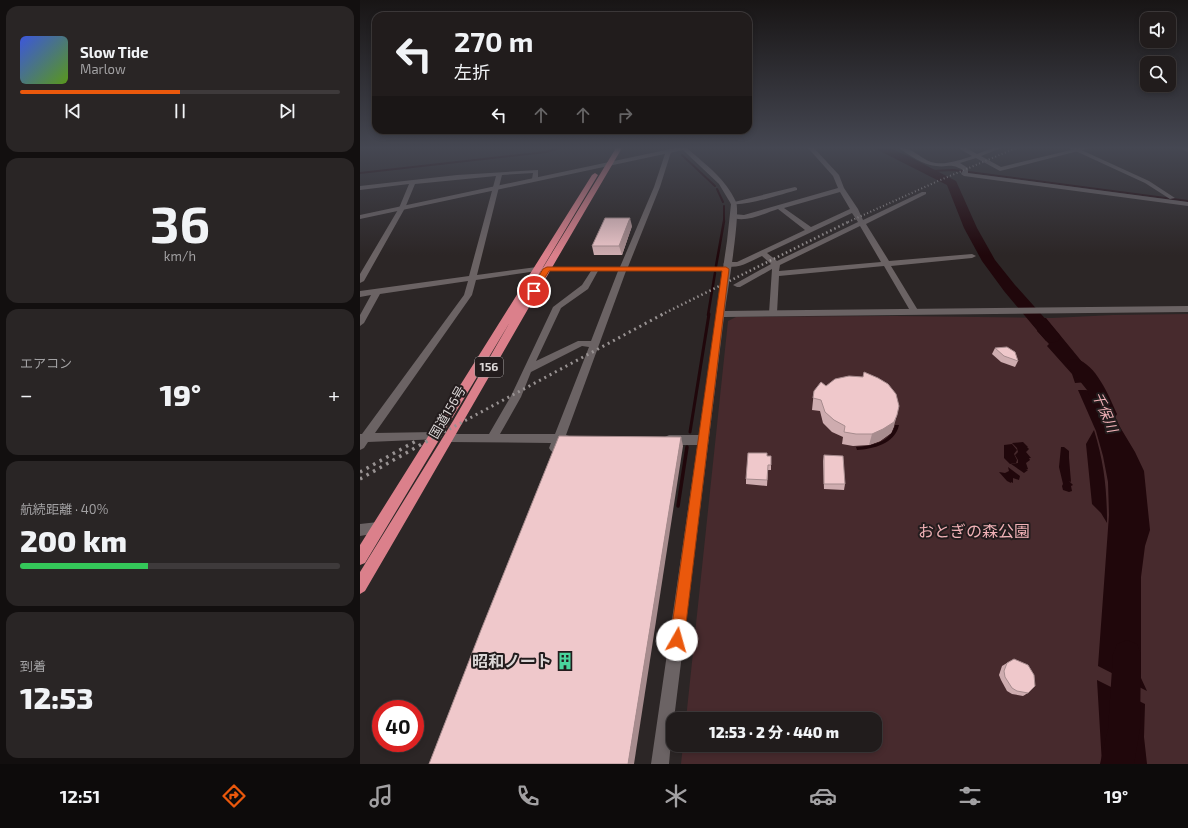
<!DOCTYPE html>
<html lang="ja">
<head>
<meta charset="utf-8">
<style>
  :root { --surface:#211c1c; --page:#292525; --text:#f1f3f6; --muted:#a2a1a3; --line:#3e3a3b; --accent:#ea580c }
  body { margin:0; font-family:"Exo 2","Noto Sans JP",sans-serif; background:var(--page); color:var(--text); height:100vh; display:flex; flex-direction:column; font-size:15px; white-space:nowrap }
  * { box-sizing:border-box; margin:0 }
  p { font-size:13px; color:var(--muted) }
  .icon { flex:none; width:22px; height:22px; fill:none; stroke:currentColor; stroke-width:2; stroke-linecap:round; stroke-linejoin:round }
  .map { position:relative; flex:1; overflow:hidden }
  .sheet { display:flex; flex-direction:column; gap:6px; padding:6px; background:#120f0f; width:360px }
  .sheet>* { flex:none }
  .hud { position:absolute; left:12px; top:12px; width:380px; height:122px; border-radius:12px; box-shadow:0 2px 6px #0003,0 0 0 1px var(--line); background:#211c1c; color:var(--text); overflow:hidden }
  .fabs { position:absolute; left:780px; top:12px; display:grid; gap:8px }
  .fabs a { display:grid; place-items:center; width:36px; height:36px; border-radius:8px; background:var(--surface); box-shadow:0 2px 6px #0003,0 0 0 1px var(--line); font-size:20px }
  .speed { position:absolute; left:12px; top:700px; display:flex; gap:8px; font-size:20px; font-weight:700; text-align:center }
  .speed>* { display:grid; place-content:center; width:52px; height:52px; border-radius:50%; background:var(--surface); box-shadow:0 2px 6px #0003,0 0 0 1px var(--line); line-height:1 }
  .speed .limit { border:6px solid #d22; background:#fff; color:#111 }
  .pin { position:absolute; display:grid; place-items:center; width:34px; height:34px; color:#fff; margin:-17px; border:2px solid #fff; border-radius:50%; box-shadow:0 1px 4px #0007 }
  .me { position:absolute; width:44px; margin:-22px; rotate:7deg; stroke-linejoin:round; filter:drop-shadow(0 0 3px #0008) }
  .turn { display:flex; align-items:center; gap:14px; height:84px; padding:0 16px; font-size:18px }
  .turn .icon { width:52px; height:52px; stroke-width:2.5 }
  .turn b { display:block; font-size:28px; line-height:34px }
  .lanes { display:flex; align-items:center; height:38px; padding:0 16px; background:#0003; justify-content:center; gap:20px; direction:ltr }
  .lanes .off { opacity:.35 }
  .big { font-size:30px; font-weight:800; line-height:1.1 }
  .sheet .card { flex:1; display:flex; flex-direction:column; justify-content:center; gap:6px; min-width:0; padding:0 14px; border-radius:12px; background:var(--page) }
  .sheet .dial { align-items:center; gap:0 }
  .dial b { font-size:52px; line-height:1 }
  .song { display:flex; align-items:center; gap:12px }
  .cover { width:48px; height:48px; border-radius:6px; background:linear-gradient(135deg,hsl(230 70% 55%),hsl(90 70% 35%)) }
  .played { height:4px; border-radius:2px; background:linear-gradient(90deg,var(--accent) 50%,var(--line) 50%) }
  .keys { display:flex; justify-content:space-around; direction:ltr }
  .heat { display:flex; justify-content:space-between; align-items:center; font-size:22px; direction:ltr }
  .charge { height:6px; border-radius:3px; background:linear-gradient(90deg,#34c759 40%,var(--line) 0) }
  .trip { position:absolute; left:306px; top:712px; width:216px; height:40px; border-radius:12px; background:var(--surface); box-shadow:0 2px 6px #0003,0 0 0 1px var(--line); font-weight:800; line-height:40px; text-align:center }
  .tab-bar { display:flex; height:64px; justify-content:space-around; align-items:center; background:#0d0b0b; color:var(--muted) }
  .tab-bar .icon { width:28px; height:28px }
  .tab-bar .selected { color:var(--accent) }
  .tab-bar b { font-size:18px; color:var(--text) }
  main { display:flex; flex:1; min-height:0 }
  .map>svg:first-child { display:block }
  .green { fill:#472a2d }
  .water { fill:#20070b }
  .lines { fill:none; stroke-linecap:round; stroke-linejoin:round }
  .stream-far3 { stroke:#20070b; stroke-width:2 }
  .stream-far2 { stroke:#20070b; stroke-width:2.5 }
  .stream-far1 { stroke:#20070b; stroke-width:3 }
  .stream { stroke:#20070b; stroke-width:3.5 }
  .river { fill:#20070b; fill-rule:evenodd }
  .minor { fill:#6b6364; fill-rule:evenodd }
  .tertiary { fill:#6b6364; fill-rule:evenodd }
  .trunk { fill:#db808b; fill-rule:evenodd }
  .rail-far3 { stroke:#989292; stroke-width:2; stroke-dasharray:1 2.5; stroke-linecap:butt }
  .rail-far2 { stroke:#989292; stroke-width:2.5; stroke-dasharray:1.5 3; stroke-linecap:butt }
  .rail-far1 { stroke:#989292; stroke-width:3; stroke-dasharray:2 4; stroke-linecap:butt }
  .rail { stroke:#989292; stroke-width:3.5; stroke-dasharray:2.5 5; stroke-linecap:butt }
  .wall { fill:#ceacaf }
  .shaded-wall { fill:#a78c8e }
  .building { fill:#efc8cb; stroke:#a78c8e }
  .route { fill:#ea580c; stroke:#983908 }
  .labels { text-anchor:middle; stroke-width:4; stroke-linejoin:round; paint-order:stroke }
  .shield { fill:#231c1d; stroke:#a49f9f; stroke-width:1 }
  .shield-label { font-size:12px; font-weight:bold; fill:#dcd7d7 }
  .street-label { font-size:13px; fill:#dcd7d7; stroke:#231c1d }
  .water-label { font-size:14px; font-style:italic; fill:#f0b1b7; stroke:#231c1d }
  .near-park-label { font-size:16px; fill:#f0b1b6; stroke:#231c1d }
  .near-poi-label { font-size:16px; font-weight:bold; fill:#dcd7d7; stroke:#231c1d; text-anchor:end }
</style>
</head>
<body>
<main>
<section class="sheet">
<div class="card">
<div class="song"><i class="cover"></i><div><b>Slow Tide</b><p>Marlow</p></div></div>
<div class="played"></div>
<div class="keys"><svg class="icon" aria-label="previous" viewBox="0 0 24 24"><path d="M18 5L8 12l10 7zM5 5v14"/></svg><svg class="icon" aria-label="pause" viewBox="0 0 24 24"><path d="M8 5v14M16 5v14"/></svg><svg class="icon" aria-label="next" viewBox="0 0 24 24"><path d="M6 5l10 7-10 7zM19 5v14"/></svg></div>
</div>
<div class="card dial"><b>36</b><p>km/h</p></div>
<div class="card"><p>エアコン</p>
<div class="heat"><a>−</a><b class="big">19°</b><a>+</a></div>
</div>
<div class="card"><p>航続距離 · 40%</p><b class="big">200 km</b><div class="charge"></div></div>
<div class="card"><p>到着</p><b class="big">12:53</b></div>
</section>
<div class="map">
<svg width="828" height="764" viewBox="0 0 828 764">
  <rect width="100%" height="100%" fill="#2c2626"/>
  <polygon class="green" points="828,314 828,764 321,764 323,745 515,745 515,719 326,719 368,321 376,317 535,316 692,318 753,315"/>
  <g class="water">
    <polygon points="668,318 686,318 732,374 738,384 730,384 727,382 715,383 712,374 687,346 689,344 677,331 678,328 674,326"/>
    <polygon points="718,390 726,390 732,392 733,390 742,390 760,427 775,452 784,471 790,530 785,546 781,577 781,678 787,691 738,666 749,515 748,482 743,456 736,431"/>
    <path d="M535,425H539C535,444 513,449 497,450L496,447C511,446 531,442 535,425Z"/>
    <path d="M734,430C744,463 747,488 747,523L741,513L732,504L726,444Z"/>
    <polygon points="663,442 668,447 667,447 669,449 666,452 671,458 669,458 670,460 666,463 668,469 666,470 668,470 664,473 651,464 658,463 658,460 655,455 658,452 657,448 652,443"/>
    <polygon points="652,444 657,450 654,454 657,460 656,463 650,464 644,458 644,445"/>
    <polygon points="701,447 704,447 709,451 709,458 707,457 709,458 711,482 709,481 713,485 711,486 712,491 709,492 703,490 702,486 703,484 699,467"/>
    <polygon points="648,467 660,476 659,480 653,478 653,483 651,482 651,483 647,481 639,472 645,473 649,471"/>
    <polygon points="737,680 785,704 784,737 787,764 742,764"/>
  </g>
  <g class="lines">
    <g class="stream-far3">
      <polyline points="322,155 355,186"/>
      <polyline points="571,171 593,170 828,201"/>
      <polyline points="0,173 186,152 199,148"/>
      <polyline points="357,189 363,202"/>
      <polyline points="364,222 364,206"/>
    </g>
    <g class="stream-far2">
      <polyline points="356,266 364,221"/>
      <polyline points="348,315 355,273"/>
    </g>
    <polyline class="stream-far1" points="330,432 349,314"/>
    <polyline class="stream" points="318,506 327,447"/>
    <g class="river">
      <polygon points="514,148 529,148 548,156 596,181 617,228 635,260 655,285 698,333 701,337 698,341 692,343 686,341 644,291 622,261 604,228 587,185"/>
      <path d="M716,359C736,364 749,396 757,414L754,420L747,422L740,420L727,390L707,365L710,360Z"/>
      <polygon points="767,640 777,644 781,654 780,729 774,764 740,764 748,729 753,654 757,644"/>
    </g>
    <g class="minor">
      <path d="M448,148H454L479,175L484,188L498,209L503,220L562,192H566V194L506,224L529,261L612,254L616,256L612,258L531,266L559,312L558,314H552L524,266L419,276L417,313L413,316L410,315L409,313L412,269L380,287H377L373,285L411,264L402,256C391,261 374,272 363,264L367,262H377L445,230L418,209C405,213 382,225 370,216L373,214L384,215L478,188L473,176ZM480,192L490,209L451,227L424,208ZM492,213L498,222L417,261L407,253ZM500,226L521,262L419,271L420,265Z"/>
      <path d="M539,148C554,148 558,157 571,162C584,166 600,160 612,156L598,148H606L617,154L632,148H641L621,156L641,167L719,148H730L640,171L616,158L600,163L608,168V173L828,202V206L604,176L601,174L603,170C589,162 589,168 576,166C563,165 549,155 539,148Z"/>
      <polygon points="820,148 828,148 828,152 821,149"/>
      <path d="M306,151L311,152L300,187L268,267H366L370,269L366,271H266L206,435L209,436L211,439L209,442L202,443L199,451L195,453L191,451L189,448L191,443L89,442L85,441L83,438L85,435L89,434H129L151,396L193,307L222,285L231,271H177L116,280L112,295L15,433L76,432L80,433L82,436L80,439L8,442L4,448L0,450V434H2L104,295L108,281L20,294L4,323L0,326V315L11,295L0,297V291L109,276L136,176L55,184L45,208L4,281L0,283V274L39,208L49,184L0,190V186L97,175L178,170V179L175,181L172,179L173,173L142,175L117,275L177,267H260L294,187ZM238,271H258L231,341H218L176,361L201,308L228,289ZM222,346L229,347L195,434H140L161,397L171,372Z"/>
      <path d="M435,187L437,188V190C425,193 378,209 370,203Z"/>
      <polygon points="309,435 343,435 347,437 349,440 347,443 343,445 309,445 305,443 303,440 305,437"/>
      <polygon points="18,522 23,524 24,528 23,532 0,536 0,524"/>
    </g>
    <g class="tertiary">
      <path d="M315,148H327C346,165 366,179 376,202C381,213 367,294 365,311L828,306V312L364,317L314,719H313L309,764H291L367,241L371,204L359,184L323,150L0,219V215Z"/>
      <polygon points="709,148 717,148 789,181 815,198 810,199 785,183"/>
    </g>
    <path class="trunk" d="M256,148H262C175,295 91,444 5,591L0,594V572L93,421L150,322L5,563L0,565V545L232,175L235,173L238,175L167,294Z"/>
    <polyline class="rail-far3" points="488,222 578,181 656,148"/>
    <polyline class="rail-far2" points="301,315 490,221"/>
    <polyline class="rail-far1" points="84,432 303,314"/>
    <g class="rail">
      <polyline points="0,472 56,441"/>
      <polyline points="0,479 85,431"/>
    </g>
  </g>
  <g class="wall">
    <polygon points="272,226 262,255 234,255 232,246"/>
    <polygon points="635,348 658,361 655,367 641,362 632,354"/>
    <polygon points="466,386 534,426 531,433 520,441 509,445 493,446 482,444 483,437 472,432 463,423 460,411 452,410 454,391"/>
    <polygon points="464,455 485,484 484,490 464,489 463,461"/>
    <polygon points="407,456 411,456 411,470 408,470 407,486 386,484 386,479"/>
    <polygon points="647,663 668,693 663,696 652,694 647,691 641,680 639,675 642,666"/>
  </g>
  <g class="shaded-wall">
    <polygon points="270,218 272,226 262,255 259,246"/>
    <polygon points="537,415 534,426 531,433 520,441 509,445 512,434"/>
    <polygon points="321,437 323,446 274,764 268,764"/>
  </g>
  <g class="building">
    <polygon points="245,218 270,218 259,246 232,246"/>
    <polygon points="647,347 655,352 658,361 644,356 635,348"/>
    <polygon points="504,372 518,378 528,384 536,394 539,406 537,415 534,422 523,429 512,434 496,434 484,432 485,426 474,420 465,412 461,400 453,398 454,391 461,382 466,386 475,379 489,376 503,377"/>
    <polygon points="199,436 321,437 268,764 69,764 121,630"/>
    <polygon points="388,453 407,453 407,456 411,456 411,465 408,465 407,480 386,479"/>
    <polygon points="464,455 483,456 485,484 464,484"/>
    <polygon points="654,659 668,665 674,675 675,686 668,693 657,691 652,688 645,677 644,671 647,663"/>
  </g>
  <linearGradient id="sky" x2="0" y2="1"><stop stop-color="#181515"/><stop offset="0.58" stop-color="#454752"/><stop offset="1" stop-color="#454752" stop-opacity="0"/></linearGradient>
  <rect width="828" height="255" fill="url(#sky)"/>
  <polygon class="route" points="187,267 366,267 369,269 324,640 322,645 317,647 312,645 310,640 362,271 189,271 176,292 171,292 170,291 183,269"/>
  <defs>
    <g id="building-bare" transform="scale(1.38)"><path d="M-4-6H4V6H1V3H-1V6H-4ZM-2.5-4.3h1.7v1.8h-1.7ZM.8-4.3h1.7v1.8H.8ZM-2.5-1h1.7V.8h-1.7ZM.8-1h1.7V.8H.8Z" fill="#4ad49c" stroke="#231c1d" stroke-width="2.5" paint-order="stroke"/></g>
  </defs>
  <g fill-rule="evenodd">
    <use href="#building-bare" x="205" y="661"/>
  </g>
  <g class="labels">
    <rect class="shield" x="115" y="357" width="28" height="20" rx="3"/>
    <g class="shield-label">
      <text x="129" y="371">156</text>
    </g>
    <g class="street-label">
      <text transform="translate(87 412) rotate(-60)" y="5">国道156号</text>
    </g>
    <g class="water-label">
      <text transform="translate(745 412) rotate(67)" y="5">千保川</text>
    </g>
    <g class="near-park-label">
      <text x="614" y="537">おとぎの森公園</text>
    </g>
    <g class="near-poi-label">
      <text x="192" y="667">昭和ノート</text>
    </g>
  </g>
</svg>
<div class="fabs">
<a><svg class="icon" aria-label="sound" viewBox="0 0 24 24"><path d="M4 9h4l5-4v14l-5-4H4zM17 9q2 3 0 6"/></svg></a>
<a><svg class="icon" aria-label="search" viewBox="0 0 24 24"><circle cx="10" cy="10" r="6"/><path d="M15 15l6 6"/></svg></a>
</div>
<div class="speed"><div class="limit">40</div></div>
<div class="pin" style="left:174px;top:291px;background:#d93025"><svg class="icon" aria-label="arrive" viewBox="0 0 24 24"><path d="M6 21V4h12l-3 4 3 4H6"/></svg></div>
<svg class="me" style="left:317px;top:640px" viewBox="-20 -20 40 40"><circle r="19" fill="#fff"/><path d="M0-13L10 11 0 6-10 11z" fill="#ea580c"/></svg>
<div class="trip">12:53 · 2 分 · 440 m</div>
<div class="hud">
<div class="turn"><svg class="icon" aria-label="left" viewBox="0 0 24 24"><path d="M17 20v-9H6M10 6l-5 5 5 5"/></svg><div><b>270 m</b>左折</div></div>
<div class="lanes"><svg class="icon" aria-label="left" viewBox="0 0 24 24"><path d="M17 20v-9H6M10 6l-5 5 5 5"/></svg><svg class="icon off" aria-label="ahead" viewBox="0 0 24 24"><path d="M12 20V5M6 11l6-6 6 6"/></svg><svg class="icon off" aria-label="ahead" viewBox="0 0 24 24"><path d="M12 20V5M6 11l6-6 6 6"/></svg><svg class="icon off" aria-label="right" viewBox="0 0 24 24"><path d="M7 20v-9h11M14 6l5 5-5 5"/></svg></div>
</div>
</div>
</main>
<nav class="tab-bar">
<b>12:51</b>
<svg class="icon selected" aria-label="directions" viewBox="0 0 24 24"><path d="M12 3l9 9-9 9-9-9zM9 14v-3h6M13 9l2 2-2 2"/></svg>
<svg class="icon" aria-label="music" viewBox="0 0 24 24"><path d="M9 18V5l10-2v13"/><circle cx="6" cy="18" r="3"/><circle cx="16" cy="16" r="3"/></svg>
<svg class="icon" aria-label="phone" viewBox="0 0 24 24"><path d="M5 4h4l2 5-3 2q2 4 5 5l2-3 5 2v4C11 20 4 13 5 4z"/></svg>
<svg class="icon" aria-label="climate" viewBox="0 0 24 24"><path d="M12 3v18M4 7l16 10M4 17L20 7"/></svg>
<svg class="icon" aria-label="car" viewBox="0 0 24 24"><path d="M5 17H2v-5l4-1 3-4h7l3 4 3 1v5h-3M9 17h6M6 11h13"/><circle cx="7" cy="17" r="2"/><circle cx="17" cy="17" r="2"/></svg>
<svg class="icon" aria-label="filters" viewBox="0 0 24 24"><path d="M4 7h16M4 17h16"/><circle cx="9" cy="7" r="2"/><circle cx="15" cy="17" r="2"/></svg>
<b>19°</b>
</nav>
</body>
</html>
